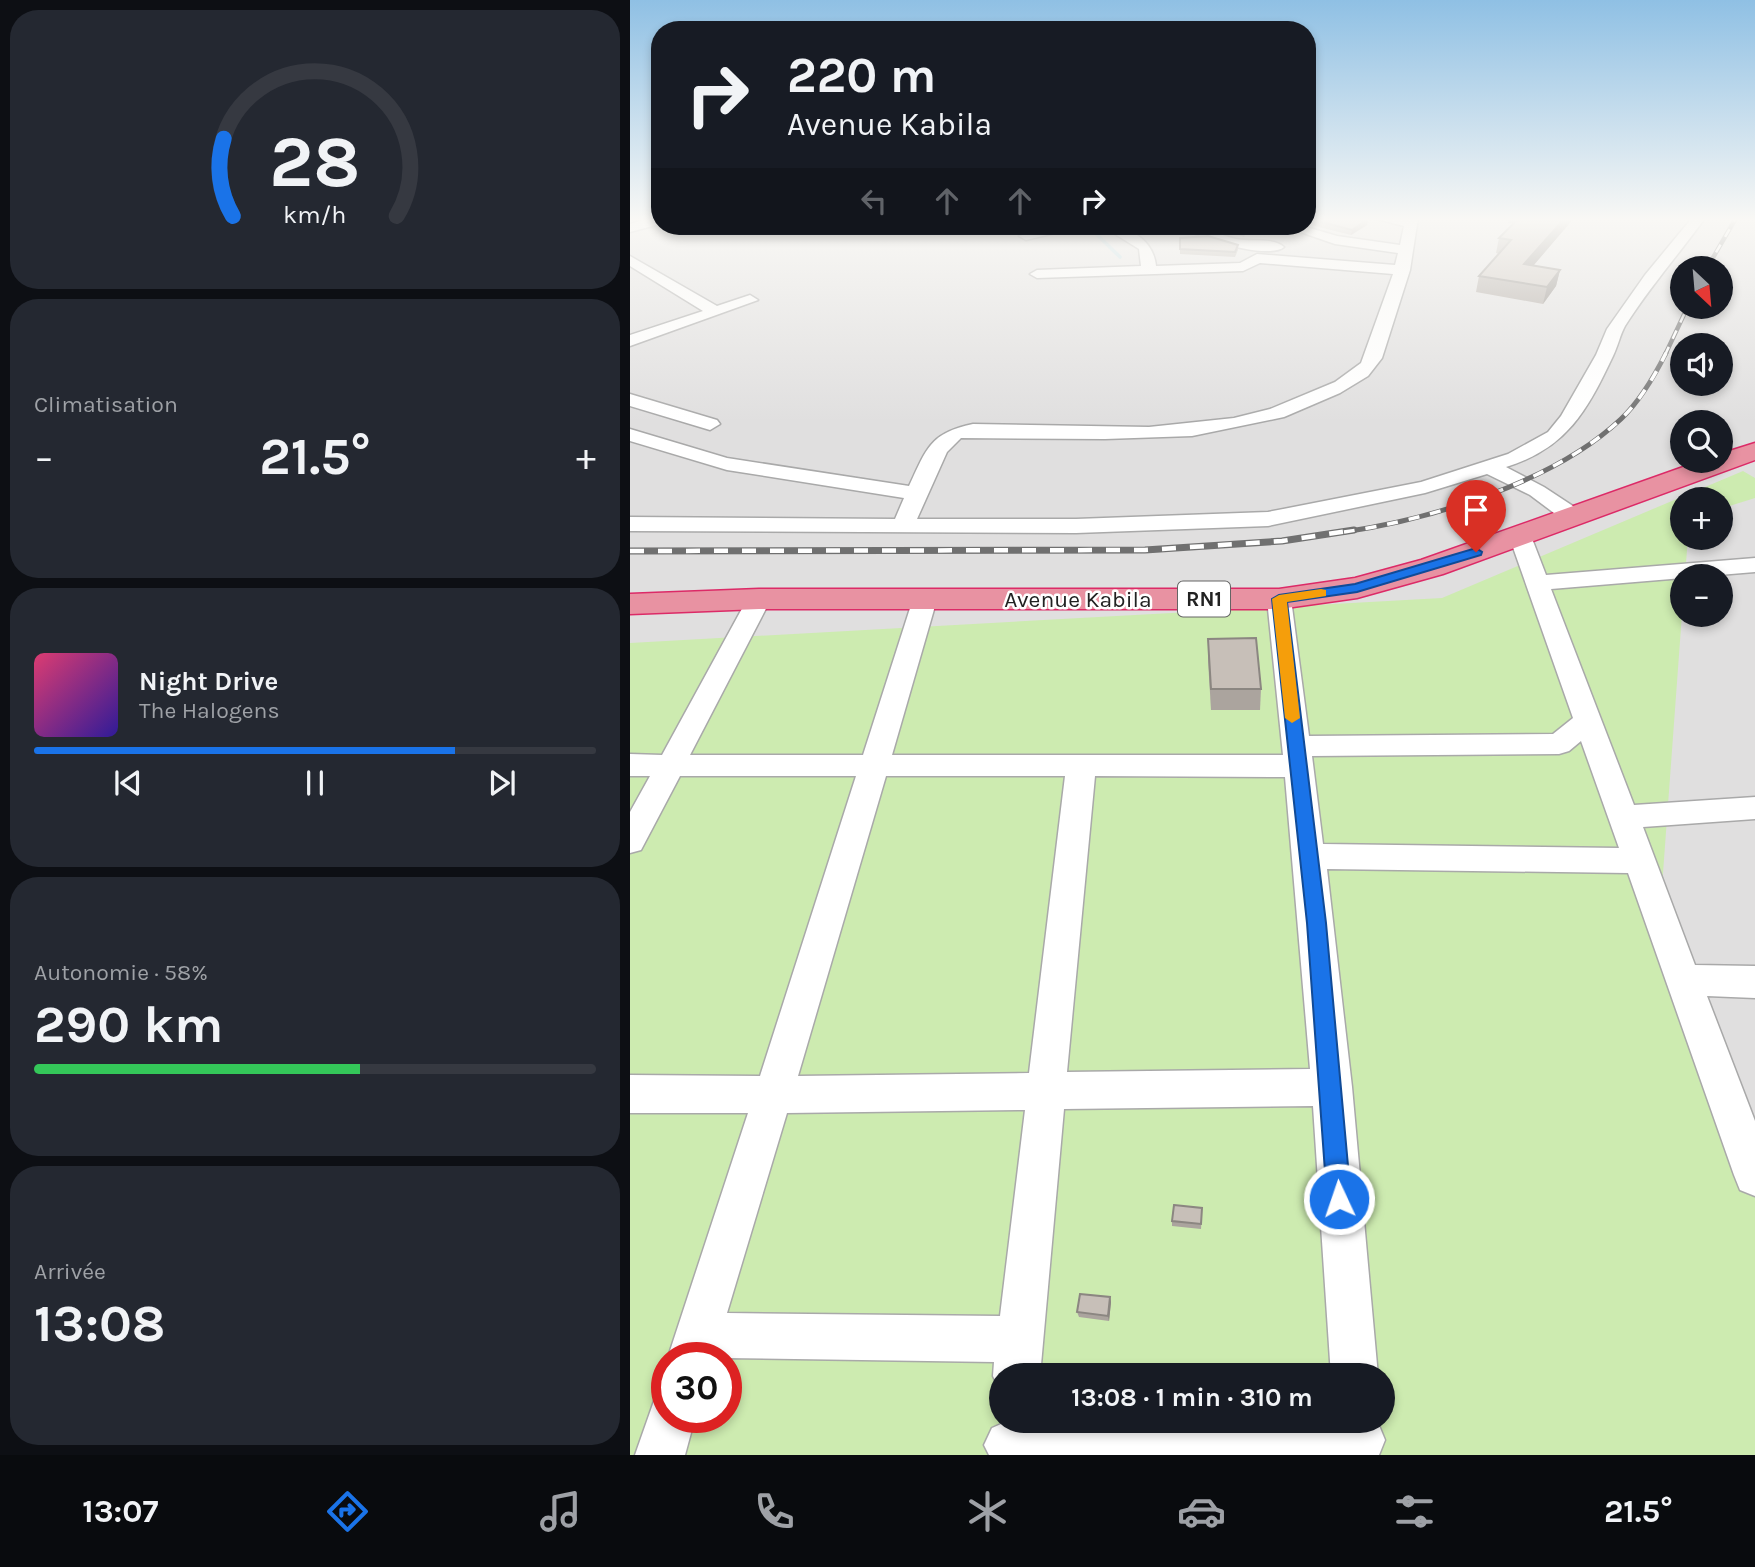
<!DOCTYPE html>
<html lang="fr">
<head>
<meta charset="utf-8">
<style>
  :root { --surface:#171b24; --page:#242831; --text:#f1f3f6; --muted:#9ea1a6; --line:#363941; --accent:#1a73e8 }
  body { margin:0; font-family:Karla,sans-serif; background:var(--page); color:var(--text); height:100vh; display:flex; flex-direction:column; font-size:26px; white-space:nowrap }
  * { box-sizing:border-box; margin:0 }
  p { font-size:23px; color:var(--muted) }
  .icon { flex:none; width:38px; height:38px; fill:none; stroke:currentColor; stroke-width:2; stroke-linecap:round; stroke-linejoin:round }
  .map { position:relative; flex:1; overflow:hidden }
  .drawer { display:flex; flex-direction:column; gap:10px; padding:10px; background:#0d0f14; width:630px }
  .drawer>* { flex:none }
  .guide { position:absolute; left:21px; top:21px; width:665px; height:214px; border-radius:28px; box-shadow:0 4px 10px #0003; background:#171b24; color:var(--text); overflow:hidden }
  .needle { width:46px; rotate:154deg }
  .tools { position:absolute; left:1040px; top:256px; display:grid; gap:14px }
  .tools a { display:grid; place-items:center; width:63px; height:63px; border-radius:50%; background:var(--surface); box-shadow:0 4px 10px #0003; font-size:35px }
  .speed { position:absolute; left:21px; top:1342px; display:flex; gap:14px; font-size:35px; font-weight:700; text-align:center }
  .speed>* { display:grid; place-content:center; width:91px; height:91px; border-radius:50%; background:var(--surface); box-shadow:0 4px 10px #0003; line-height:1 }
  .speed .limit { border:10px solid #d22; background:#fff; color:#111 }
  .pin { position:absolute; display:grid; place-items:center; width:60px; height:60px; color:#fff; margin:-72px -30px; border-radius:50% 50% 50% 0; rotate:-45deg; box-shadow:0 0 7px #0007 }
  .pin .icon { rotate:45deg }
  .me { position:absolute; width:77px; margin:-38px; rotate:357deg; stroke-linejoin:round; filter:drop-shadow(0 0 5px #0008) }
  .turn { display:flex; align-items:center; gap:24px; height:147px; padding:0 21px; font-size:32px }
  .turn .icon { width:91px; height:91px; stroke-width:2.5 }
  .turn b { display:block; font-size:49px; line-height:60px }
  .lanes { display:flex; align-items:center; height:66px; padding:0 21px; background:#0003; justify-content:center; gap:35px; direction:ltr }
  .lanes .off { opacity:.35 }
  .big { font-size:52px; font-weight:700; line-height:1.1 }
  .drawer .card { flex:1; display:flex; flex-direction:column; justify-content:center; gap:10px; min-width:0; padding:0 24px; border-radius:28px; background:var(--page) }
  .drawer .dial { align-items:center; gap:0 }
  .dial svg { height:182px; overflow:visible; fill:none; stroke:var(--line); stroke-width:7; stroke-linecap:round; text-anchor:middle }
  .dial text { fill:var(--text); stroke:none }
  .song { display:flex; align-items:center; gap:21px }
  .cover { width:84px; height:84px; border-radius:10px; background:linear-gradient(135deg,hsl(340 70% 55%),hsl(250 70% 35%)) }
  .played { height:7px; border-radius:4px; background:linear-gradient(90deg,var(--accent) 75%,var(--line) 75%) }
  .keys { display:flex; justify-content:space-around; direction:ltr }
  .heat { display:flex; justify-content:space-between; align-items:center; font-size:38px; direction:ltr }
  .charge { height:10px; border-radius:5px; background:linear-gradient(90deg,#34c759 58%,var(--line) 0) }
  .trip { position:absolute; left:359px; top:1363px; width:406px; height:70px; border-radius:35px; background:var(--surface); box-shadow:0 4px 10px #0003; font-weight:700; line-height:70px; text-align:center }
  .tab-bar { display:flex; height:112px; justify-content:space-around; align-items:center; background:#090b0e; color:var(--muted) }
  .tab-bar .icon { width:49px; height:49px }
  .tab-bar .active { color:var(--accent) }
  .tab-bar b { font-size:32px; color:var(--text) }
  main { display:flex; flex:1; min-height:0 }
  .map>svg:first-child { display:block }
  .residential { fill:#e0dfdf; fill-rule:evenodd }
  .grass { fill:#cdebb0; fill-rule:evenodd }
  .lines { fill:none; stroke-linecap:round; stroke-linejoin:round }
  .stream { stroke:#aad3df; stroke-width:3.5 }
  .minor-casing { stroke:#a9a9a9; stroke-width:3 }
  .highway-casing { stroke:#dc2a67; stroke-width:3 }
  .minor { fill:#fff; fill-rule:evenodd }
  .highway { fill:#e892a2; fill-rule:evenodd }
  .rail-far2-casing { stroke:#707070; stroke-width:4.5 }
  .rail-far1-casing { stroke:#707070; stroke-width:5 }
  .rail-casing { stroke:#707070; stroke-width:7 }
  .rail-far2 { stroke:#fff; stroke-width:2.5; stroke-dasharray:9; stroke-linecap:butt }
  .rail-far1 { stroke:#fff; stroke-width:3.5; stroke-dasharray:11; stroke-linecap:butt }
  .rail { stroke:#fff; stroke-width:4.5; stroke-dasharray:14; stroke-linecap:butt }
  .wall { fill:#aba49e }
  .shaded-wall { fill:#8b8681 }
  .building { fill:#c7bfb8; stroke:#8b8681; stroke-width:2 }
  .route { fill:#1a73e8; stroke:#114b97; stroke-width:2 }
  .slow { fill:#f59e0b }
  .labels { text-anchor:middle; stroke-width:5; stroke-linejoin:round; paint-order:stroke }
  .shield { fill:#fff; stroke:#646464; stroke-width:2 }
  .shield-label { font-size:21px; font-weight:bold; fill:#222 }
  .street-label { font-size:23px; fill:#222; stroke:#fff }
</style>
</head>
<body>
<main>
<section class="drawer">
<div class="card dial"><svg viewBox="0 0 100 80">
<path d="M14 69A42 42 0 1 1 86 69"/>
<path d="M14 69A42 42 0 0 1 10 35" stroke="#1a73e8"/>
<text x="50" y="56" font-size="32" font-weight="700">28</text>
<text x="50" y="72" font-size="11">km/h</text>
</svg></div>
<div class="card"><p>Climatisation</p>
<div class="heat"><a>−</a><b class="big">21.5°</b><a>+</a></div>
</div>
<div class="card">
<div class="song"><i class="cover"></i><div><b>Night Drive</b><p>The Halogens</p></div></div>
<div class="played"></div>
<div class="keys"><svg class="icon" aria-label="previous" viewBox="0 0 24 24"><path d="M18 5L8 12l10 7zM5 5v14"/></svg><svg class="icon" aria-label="pause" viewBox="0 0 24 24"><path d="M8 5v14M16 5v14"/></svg><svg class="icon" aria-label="next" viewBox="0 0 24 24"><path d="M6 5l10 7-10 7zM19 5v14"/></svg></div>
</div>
<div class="card"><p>Autonomie · 58%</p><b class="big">290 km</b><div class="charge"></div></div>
<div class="card"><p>Arrivée</p><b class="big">13:08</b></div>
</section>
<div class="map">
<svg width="1125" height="1455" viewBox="0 0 1125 1455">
  <rect width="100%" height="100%" fill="#f2efe9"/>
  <path class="residential" d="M0,218H30V226H677V218H1125V1455H0ZM1052,268H1090V306H1052ZM1052,345H1090V383H1052ZM1052,422H1090V460H1052ZM1052,499H1090V537H1052ZM1052,576H1090V614H1052ZM37,1358H96V1418H37ZM371,1376H752V1421H371Z"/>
  <path class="grass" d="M1113,471L1125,478V498L1090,509V499H1052V537H1058L1055,576H1052V614L1030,914L1125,1133V1455H0V643L812,598ZM37,1358H96V1418H37ZM371,1376H752V1421H371Z"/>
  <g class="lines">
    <polyline class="stream" points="458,226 490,257"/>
    <g class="minor-casing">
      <g id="minor">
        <polygon points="21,218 30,218 30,224 0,232 0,224"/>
        <path d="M743,218H788L780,270L752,358L738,376L710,393L654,417L562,436L475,439L331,438L317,452L287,519H446L638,512L791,482L878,454L918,432L931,416L966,355L977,329L1015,275L1062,218H1075C1049,254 1019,288 995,326C990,335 988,346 983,356C957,411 937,448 876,467L914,487L952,512L955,517L952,522H936L900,495L857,474L795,493L638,526L446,533L0,531V517L265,519L274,498L97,470L0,441V429L97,458L279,486C297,448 300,433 343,424L519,427L604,418L640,409L705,382L731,363L763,274L630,263L613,271L407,278L400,274L407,270L511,266L509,249L472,226C498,226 523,238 526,266L610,263L627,254L765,265L768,253L705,244L653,226H673L707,236L770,245L774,226Z"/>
        <polygon points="428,226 454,226 396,240 389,236"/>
        <path d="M552,226C573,225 586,234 606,239C620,242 643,237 654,247C639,260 567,239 552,226Z"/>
        <polygon points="0,256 87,306 120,295 128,300 0,346 0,335 73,311 0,266"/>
        <polygon points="0,394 87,420 90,424 80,430 0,406"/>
        <path d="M890,529L901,536L916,575L1125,558V572L921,589L1004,805L1125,797V819L1013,827L1065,965L1125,966V998L1077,996L1125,1121V1196L1110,1190L1104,1175L998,873L697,869L722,1087L748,1376H701L683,1106L434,1109L410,1376H371V1393L363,1376L364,1362L96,1358L37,1360L118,1113H0V1075L130,1076L226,776H50L11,850L0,853V812L20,776H0V754L32,755L120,594H138L141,599L60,755H233L283,599L286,594H304L307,599L262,755H653L637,599L640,594H658L661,599L679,736L923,734L943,718L879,536ZM951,741L989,848L693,844L682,756L929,754L939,751ZM256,776H435L399,1073L168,1076ZM465,776L655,777L680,1069L437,1072ZM395,1110L370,1316L97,1313L157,1113Z"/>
        <polygon points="37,1396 37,1418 65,1418 55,1455 5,1455 24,1401"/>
        <polygon points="378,1421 744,1421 748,1423 755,1440 749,1455 359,1455 354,1445 362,1428"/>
      </g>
    </g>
    <g class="highway-casing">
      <polygon id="highway" points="1125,443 1125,460 813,574 727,598 649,609 129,609 0,614 0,594 129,589 649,589 725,578 791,560 1073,460 1090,460 1090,454"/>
    </g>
    <use href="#minor" class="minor"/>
    <use href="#highway" class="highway"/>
    <g class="rail-far2-casing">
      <g id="rail-far2">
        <polyline points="1077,268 1106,218"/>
        <polyline points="1035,355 1058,306"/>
      </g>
    </g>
    <g class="rail-far1-casing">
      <path id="rail-far1" d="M714,532C803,519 924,482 991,419C1010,401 1024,377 1036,353"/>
    </g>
    <g class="rail-casing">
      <polyline id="rail" points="0,551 515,550 652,541 724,530"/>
    </g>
    <use href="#rail-far2" class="rail-far2"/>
    <use href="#rail-far1" class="rail-far1"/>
    <use href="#rail" class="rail"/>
  </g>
  <g class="wall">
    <polygon points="677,218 738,219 737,225 721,235 677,224"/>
    <polygon points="879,218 944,218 903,266 930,270 926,286 913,304 846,292 849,276 869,254 866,253 869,238 884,224 878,223"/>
    <polygon points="585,226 653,226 652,229 633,234 618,228 614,237"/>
    <polygon points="550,238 608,245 608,250 605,257 550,254"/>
    <polygon points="578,639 631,689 630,710 581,710 578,660"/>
    <polygon points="572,1208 571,1229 542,1226 542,1221"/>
    <polygon points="480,1297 481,1302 479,1321 449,1317 447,1312"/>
  </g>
  <g class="shaded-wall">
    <polygon points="935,218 944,218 891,280 894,264"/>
    <polygon points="738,219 737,225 721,235 722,230"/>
    <polygon points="643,226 652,226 652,229 633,234 633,229"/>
    <polygon points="930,270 926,286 913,304 917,287"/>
    <polygon points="480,1297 481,1302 479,1321 478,1316"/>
  </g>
  <g class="building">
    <polygon points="677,218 735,218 738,219 722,230"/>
    <polygon points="889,218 935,218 894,264 930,270 917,287 849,276 881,240 869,238"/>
    <polygon points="600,226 617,226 614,231"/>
    <polygon points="626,226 643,226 633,229"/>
    <polygon points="578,236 608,245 605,252 550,249 550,238"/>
    <polygon points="626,638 631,689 581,689 578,639"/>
    <polygon points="544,1205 572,1208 571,1224 542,1221"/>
    <polygon points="450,1294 480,1297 478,1316 447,1312"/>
  </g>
  <linearGradient id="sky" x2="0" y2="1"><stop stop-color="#8fc0e4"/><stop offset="0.52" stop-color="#f9f8f5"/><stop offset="1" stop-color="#f9f8f5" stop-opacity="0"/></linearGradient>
  <rect width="1125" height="422" fill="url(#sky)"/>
  <polygon class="route" points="846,548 852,552 851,555 727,592 657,602 696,923 721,1199 718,1208 709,1211 701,1208 697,1199 677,923 642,599 649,595 725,584"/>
  <polygon class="slow" points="691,589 696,590 696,596 657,602 670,718 662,723 655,718 642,599 649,595"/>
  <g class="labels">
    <rect class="shield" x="548" y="581.5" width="52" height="35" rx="5"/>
    <g class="shield-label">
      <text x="574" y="606">RN1</text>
    </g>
    <g class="street-label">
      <text x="448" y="607">Avenue Kabila</text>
    </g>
  </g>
</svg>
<div class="tools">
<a><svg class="needle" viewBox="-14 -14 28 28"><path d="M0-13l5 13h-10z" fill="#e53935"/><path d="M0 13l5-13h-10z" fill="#9ea1a6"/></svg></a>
<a><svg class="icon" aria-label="sound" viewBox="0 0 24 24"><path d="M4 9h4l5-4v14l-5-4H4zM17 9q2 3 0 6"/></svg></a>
<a><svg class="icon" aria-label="search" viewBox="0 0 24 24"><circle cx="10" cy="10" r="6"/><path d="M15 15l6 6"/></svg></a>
<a>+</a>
<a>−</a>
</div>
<div class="speed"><div class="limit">30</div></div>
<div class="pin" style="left:846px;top:552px;background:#d93025"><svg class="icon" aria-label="arrive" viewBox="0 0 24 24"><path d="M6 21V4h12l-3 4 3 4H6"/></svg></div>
<svg class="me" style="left:709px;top:1199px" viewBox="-20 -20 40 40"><circle r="17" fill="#1a73e8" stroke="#fff" stroke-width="3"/><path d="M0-11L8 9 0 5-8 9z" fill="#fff"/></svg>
<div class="trip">13:08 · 1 min · 310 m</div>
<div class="guide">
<div class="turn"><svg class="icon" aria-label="right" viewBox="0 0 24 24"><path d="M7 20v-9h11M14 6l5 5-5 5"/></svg><div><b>220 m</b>Avenue Kabila</div></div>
<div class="lanes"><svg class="icon off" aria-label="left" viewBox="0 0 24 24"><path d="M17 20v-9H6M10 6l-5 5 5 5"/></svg><svg class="icon off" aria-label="ahead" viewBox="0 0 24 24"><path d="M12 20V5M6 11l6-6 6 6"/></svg><svg class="icon off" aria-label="ahead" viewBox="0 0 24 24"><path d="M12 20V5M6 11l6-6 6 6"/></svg><svg class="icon" aria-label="right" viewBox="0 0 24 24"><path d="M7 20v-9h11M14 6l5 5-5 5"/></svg></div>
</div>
</div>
</main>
<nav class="tab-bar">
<b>13:07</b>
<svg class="icon active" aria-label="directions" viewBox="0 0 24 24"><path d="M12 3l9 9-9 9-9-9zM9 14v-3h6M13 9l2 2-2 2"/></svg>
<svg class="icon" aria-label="music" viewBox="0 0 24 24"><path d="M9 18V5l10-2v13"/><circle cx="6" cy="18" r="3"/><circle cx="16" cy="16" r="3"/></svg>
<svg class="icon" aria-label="phone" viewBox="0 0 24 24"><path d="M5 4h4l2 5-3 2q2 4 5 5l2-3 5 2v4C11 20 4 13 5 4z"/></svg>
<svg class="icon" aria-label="climate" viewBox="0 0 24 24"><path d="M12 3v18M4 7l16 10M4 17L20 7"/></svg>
<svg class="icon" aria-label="car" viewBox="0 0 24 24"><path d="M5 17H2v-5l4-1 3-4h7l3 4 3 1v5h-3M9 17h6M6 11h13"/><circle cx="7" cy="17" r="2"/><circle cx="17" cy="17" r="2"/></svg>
<svg class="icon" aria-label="filters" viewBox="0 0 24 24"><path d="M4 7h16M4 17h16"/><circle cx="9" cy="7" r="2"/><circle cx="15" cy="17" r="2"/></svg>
<b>21.5°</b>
</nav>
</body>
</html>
